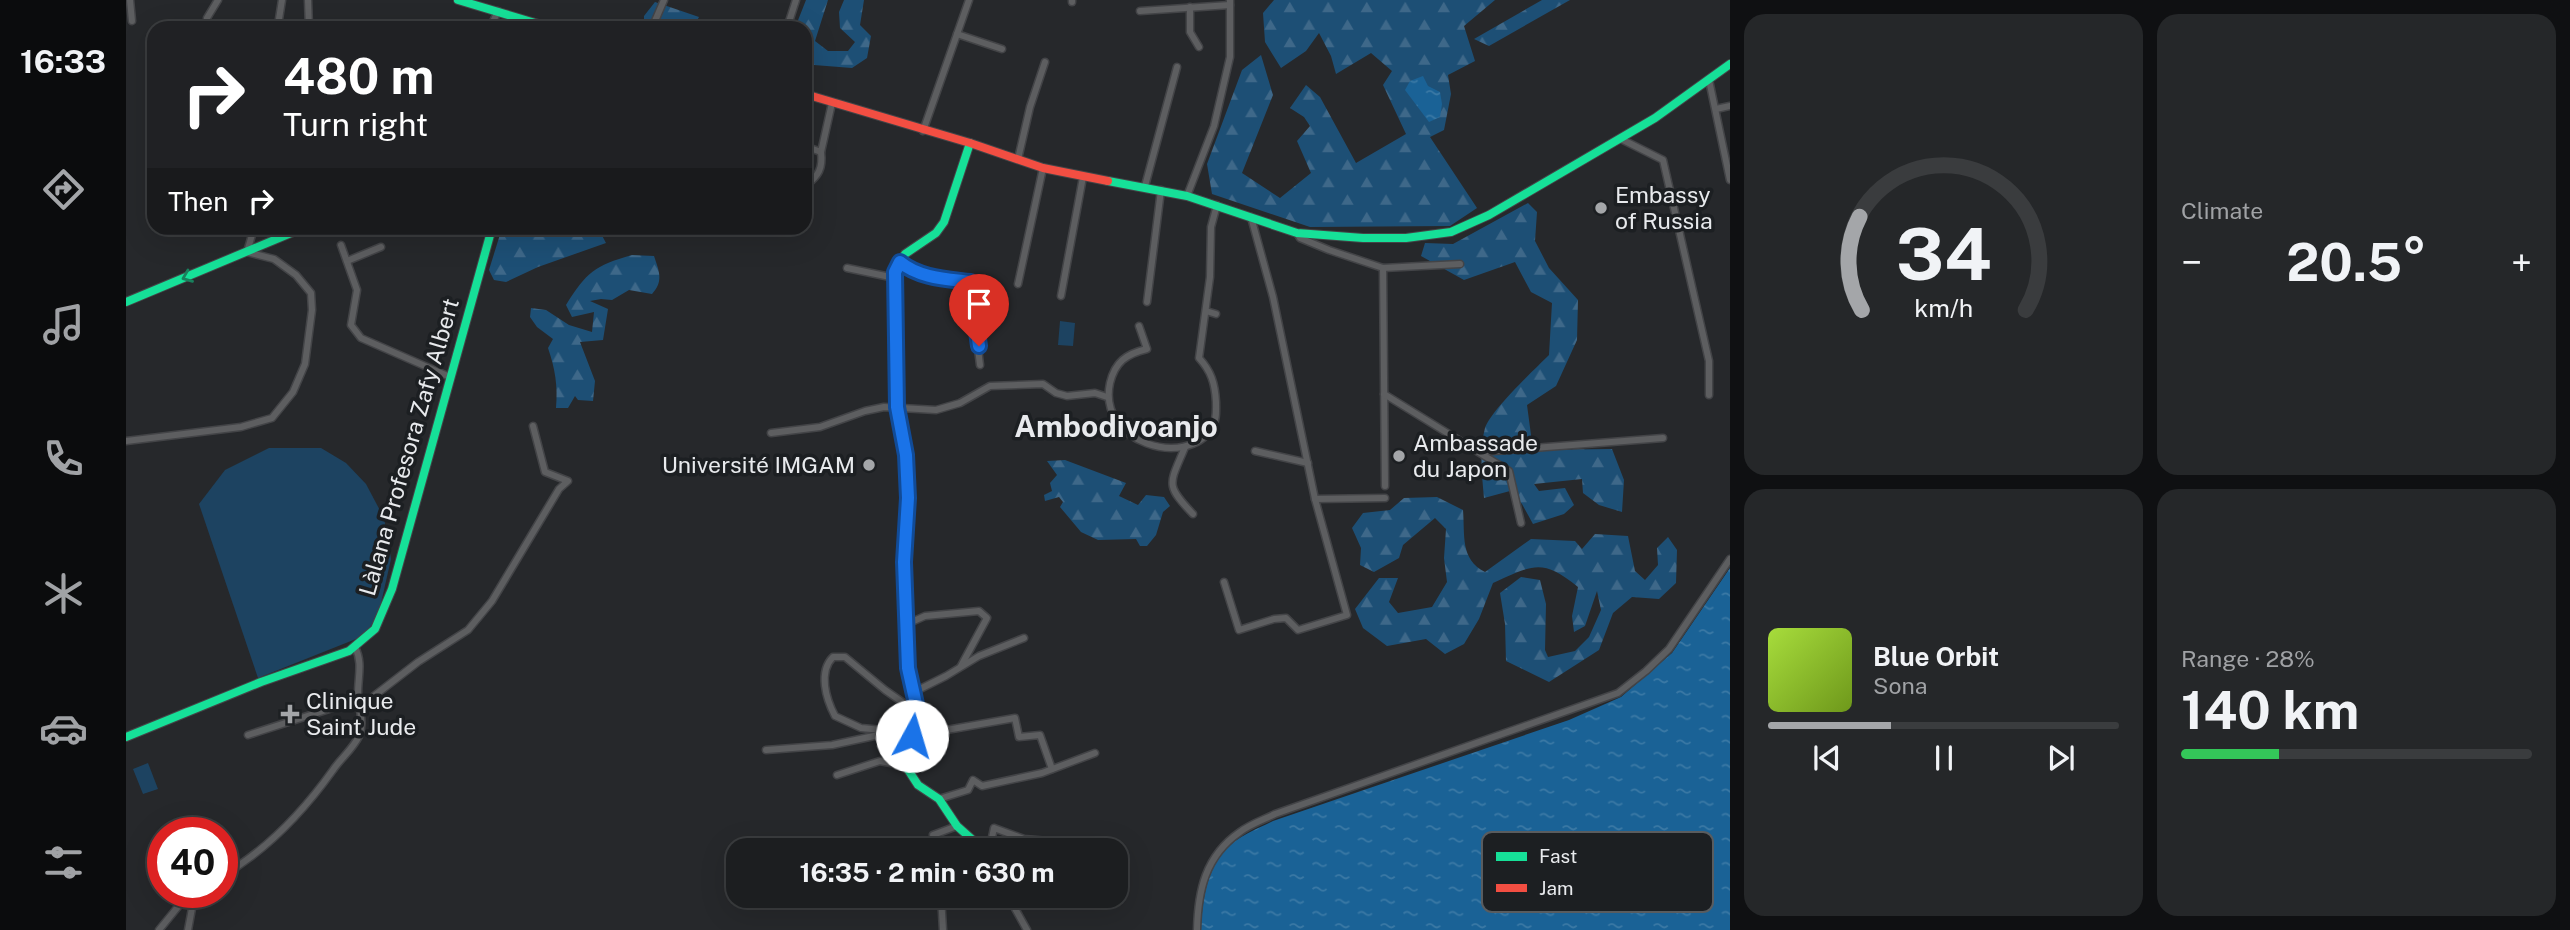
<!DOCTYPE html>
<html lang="en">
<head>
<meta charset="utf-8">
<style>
  :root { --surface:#1c1e20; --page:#252729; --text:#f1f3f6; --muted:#a0a2a5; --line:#3a3c3e; --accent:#a4a6a9 }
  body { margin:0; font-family:"Public Sans",sans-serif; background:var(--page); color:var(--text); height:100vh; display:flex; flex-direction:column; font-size:26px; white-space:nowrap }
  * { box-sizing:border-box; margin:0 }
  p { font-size:23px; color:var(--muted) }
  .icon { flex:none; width:38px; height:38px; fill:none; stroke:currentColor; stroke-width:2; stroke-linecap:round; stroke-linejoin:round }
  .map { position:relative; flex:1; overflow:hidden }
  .panel { display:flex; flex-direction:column; gap:14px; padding:14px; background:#0f1012; width:840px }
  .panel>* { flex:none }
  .guide { position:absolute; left:21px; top:21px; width:665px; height:214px; border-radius:21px; box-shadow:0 7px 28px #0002,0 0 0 2px var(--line); background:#202124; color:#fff; overflow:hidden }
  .speed { position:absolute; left:21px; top:817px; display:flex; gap:14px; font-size:35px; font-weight:700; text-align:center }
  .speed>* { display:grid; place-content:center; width:91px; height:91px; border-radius:50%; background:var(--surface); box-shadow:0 7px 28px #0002,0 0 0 2px var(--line); line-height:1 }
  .speed .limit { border:10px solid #d22; background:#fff; color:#111 }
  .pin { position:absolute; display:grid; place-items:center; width:60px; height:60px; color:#fff; margin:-72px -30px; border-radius:50% 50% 50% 0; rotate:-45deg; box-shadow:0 0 7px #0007 }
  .pin .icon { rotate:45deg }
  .me { position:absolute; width:77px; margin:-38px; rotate:6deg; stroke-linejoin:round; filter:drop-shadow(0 0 5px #0008) }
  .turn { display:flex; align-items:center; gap:24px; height:147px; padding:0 21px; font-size:32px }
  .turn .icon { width:91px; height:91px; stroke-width:2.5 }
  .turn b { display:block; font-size:49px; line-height:60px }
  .then { display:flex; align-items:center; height:66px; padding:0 21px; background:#0003; gap:14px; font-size:26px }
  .big { font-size:52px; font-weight:700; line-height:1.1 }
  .panel .tile { flex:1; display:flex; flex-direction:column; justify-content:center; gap:10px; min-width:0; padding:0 24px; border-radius:21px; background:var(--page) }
  .panel .dial { align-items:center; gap:0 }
  .dial svg { height:182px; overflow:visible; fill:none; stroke:var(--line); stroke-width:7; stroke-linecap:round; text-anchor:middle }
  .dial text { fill:var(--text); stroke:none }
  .song { display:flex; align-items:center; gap:21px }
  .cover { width:84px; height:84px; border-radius:10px; background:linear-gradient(135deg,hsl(80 70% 55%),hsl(80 70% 35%)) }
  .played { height:7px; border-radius:4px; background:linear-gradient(90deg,var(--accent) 35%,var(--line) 35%) }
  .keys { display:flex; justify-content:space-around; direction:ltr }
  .heat { display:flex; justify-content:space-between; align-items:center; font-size:38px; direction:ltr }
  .charge { height:10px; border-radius:5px; background:linear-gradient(90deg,#34c759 28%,var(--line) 0) }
  .panel .tiles { flex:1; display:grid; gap:14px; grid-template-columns:repeat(2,1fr) }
  .trip { position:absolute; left:600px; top:838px; width:402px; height:70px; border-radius:21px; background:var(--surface); box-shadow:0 7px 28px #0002,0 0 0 2px var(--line); font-weight:700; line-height:70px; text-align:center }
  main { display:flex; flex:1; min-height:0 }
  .menu { display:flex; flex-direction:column; width:126px; justify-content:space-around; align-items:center; background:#0b0c0d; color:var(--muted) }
  .menu .icon { width:49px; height:49px }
  .menu .active { color:var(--accent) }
  .menu b { font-size:32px; color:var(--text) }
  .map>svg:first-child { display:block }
  .forest { fill:url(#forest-firs) }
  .park { fill:#1d4361 }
  .water { fill:url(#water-ripples) }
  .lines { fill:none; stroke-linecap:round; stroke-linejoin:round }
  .street-casing { stroke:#434447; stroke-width:9 }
  .fast-casing { stroke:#434447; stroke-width:10 }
  .jam-casing { stroke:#434447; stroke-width:10 }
  .street { stroke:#5d5e60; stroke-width:6 }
  .fast { stroke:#16e098; stroke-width:8 }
  .jam { stroke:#f24e42; stroke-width:8 }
  .oneway { stroke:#19805d }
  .route-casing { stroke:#114b97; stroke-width:18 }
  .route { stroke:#1a73e8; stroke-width:12 }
  .poi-dot { fill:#a4a6a9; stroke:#1c1f22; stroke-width:2.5 }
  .labels { text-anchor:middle; stroke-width:7; stroke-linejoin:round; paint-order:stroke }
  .poi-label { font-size:23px; fill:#e8eaed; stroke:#1c1f22; text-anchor:start }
  .street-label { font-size:23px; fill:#e8eaed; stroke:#1c1f22 }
  .district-label { font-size:30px; font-weight:bold; fill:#e8eaed; stroke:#1c1f22 }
  .key { fill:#1c1f22; stroke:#595c5f; stroke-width:2 }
  .key-label { font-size:19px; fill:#e8eaed }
</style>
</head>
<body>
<main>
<nav class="menu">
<b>16:33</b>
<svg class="icon active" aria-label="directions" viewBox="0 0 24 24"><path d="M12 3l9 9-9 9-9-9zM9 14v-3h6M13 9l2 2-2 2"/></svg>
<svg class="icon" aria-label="music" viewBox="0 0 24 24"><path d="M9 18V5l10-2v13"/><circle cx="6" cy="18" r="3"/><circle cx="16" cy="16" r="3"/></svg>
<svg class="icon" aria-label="phone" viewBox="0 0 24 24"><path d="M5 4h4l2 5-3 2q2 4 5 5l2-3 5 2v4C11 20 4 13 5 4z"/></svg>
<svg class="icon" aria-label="climate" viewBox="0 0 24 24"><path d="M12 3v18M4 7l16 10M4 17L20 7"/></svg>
<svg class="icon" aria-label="car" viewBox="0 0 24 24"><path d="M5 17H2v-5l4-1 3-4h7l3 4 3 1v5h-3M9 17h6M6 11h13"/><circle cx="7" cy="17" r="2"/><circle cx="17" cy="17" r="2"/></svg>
<svg class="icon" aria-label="filters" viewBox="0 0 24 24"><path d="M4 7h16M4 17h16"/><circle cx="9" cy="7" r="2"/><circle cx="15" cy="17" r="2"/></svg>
</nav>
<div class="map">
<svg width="1604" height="930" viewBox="0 0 1604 930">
  <defs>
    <pattern id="forest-firs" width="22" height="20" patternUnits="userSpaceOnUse" patternTransform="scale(1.75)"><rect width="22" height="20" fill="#1d4f75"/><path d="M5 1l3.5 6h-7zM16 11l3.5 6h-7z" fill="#3e6889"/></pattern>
    <pattern id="water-ripples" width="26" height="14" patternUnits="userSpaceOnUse" patternTransform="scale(1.75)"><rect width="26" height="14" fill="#1a6296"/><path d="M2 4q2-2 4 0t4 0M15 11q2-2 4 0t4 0" fill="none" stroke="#3b79a5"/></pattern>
  </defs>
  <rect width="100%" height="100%" fill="#26282b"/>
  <g class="forest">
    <polygon points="680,0 702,0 689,41 702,51 722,51 729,42 714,28 713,12 718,0 738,0 734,25 745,36 741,58 726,68 688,65 679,83 679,28 669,28"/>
    <polygon points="1148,0 1369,0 1338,26 1349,61 1322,75 1325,94 1318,130 1304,137 1351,208 1324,226 1184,227 1086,194 1081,164 1116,70 1135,55 1147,95 1116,173 1154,198 1185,173 1171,141 1184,126 1178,117 1164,108 1180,85 1194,97 1230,163 1280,134 1257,85 1266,71 1245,53 1210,74 1205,56 1193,33 1180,51 1155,68 1139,42 1137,13"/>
    <polygon points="1416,0 1444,0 1363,46 1348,39"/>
    <polygon points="529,2 573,17 567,28 518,28 518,16"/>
    <path d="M1402,203L1411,212L1409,241L1423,268L1452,300L1451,340L1430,386L1401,405L1407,450L1486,449L1498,480L1496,512L1473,505L1457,493L1456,479L1408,484L1413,491L1439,488L1448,505L1438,514L1407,524L1396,504L1384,491L1358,498C1356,476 1353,450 1359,428C1365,410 1408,370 1423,355L1426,303L1405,292L1389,262L1338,280L1295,256L1299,243L1327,244Z"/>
    <polygon points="376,228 413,228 416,235 427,228 472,228 480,243 412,267 380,282 368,280 363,270"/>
    <path d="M506,255L528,256C533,271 538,281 526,294L503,290L486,300L475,299L464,301L482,309L477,340L454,342L469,381L467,401L452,400L449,396L442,408H430C432,386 429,368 422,348L427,339L411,327L404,317L405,308L420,310L443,325L466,332L468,312L446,317L440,305C461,272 468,266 506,255Z"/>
    <polygon points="939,460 1000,483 993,496 1012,505 1020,495 1038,497 1044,506 1037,512 1030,535 1021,546 1014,546 1010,539 972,540 955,532 934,507 937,502 933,497 919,501 918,495 926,491 924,483 931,475 921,461"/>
    <path d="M1311,497L1337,510C1339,536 1334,559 1359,572L1405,539L1449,541L1456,549L1469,534L1502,536L1509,571L1519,580L1532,565L1531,548L1542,537L1551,550L1550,583L1533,599L1506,597L1487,613L1473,650L1423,682L1380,661L1379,624L1374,593L1395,577L1414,580L1420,604L1419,650L1422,657L1449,651L1463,637L1475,610L1471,591L1459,626L1448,632L1446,616L1452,587C1416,558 1407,565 1367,583L1353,619L1338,644L1319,654L1300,639L1261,646L1237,628L1229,609L1253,578H1272L1263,602L1272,613L1306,607L1321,582L1318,558L1320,529L1309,518L1277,545L1273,558L1248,572L1234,565L1235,548L1226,528L1237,513L1264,510L1278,498Z"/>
  </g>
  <g class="park">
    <polygon points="934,321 949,323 947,346 932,345"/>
    <polygon points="143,448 195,448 220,463 240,484 258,518 265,559 253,612 240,635 132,678 73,504 99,470"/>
    <polygon points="22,763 32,789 17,794 7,769"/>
  </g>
  <g class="water">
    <polygon points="1297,76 1302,86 1314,92 1316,104 1314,117 1303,122 1279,90 1284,81"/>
    <path d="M1604,568V930H1075C1076,903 1080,871 1099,850C1112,836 1131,829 1147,821L1443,720L1495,697L1546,653Z"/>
  </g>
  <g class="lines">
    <g class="street-casing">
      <g id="street">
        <polyline points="4,0 6,21"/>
        <polyline points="182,0 183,28"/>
        <polyline points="946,2 946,0"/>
        <polyline points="1064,7 1064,32 1073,47"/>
        <polyline points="1014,11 1104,5"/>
        <polyline points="81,18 92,0"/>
        <polyline points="153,19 156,0"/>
        <polyline points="364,28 372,11"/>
        <polyline points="526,28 538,0"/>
        <polyline points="661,28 670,0"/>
        <polyline points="831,34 876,49"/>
        <polyline points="1583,80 1604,180"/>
        <polyline points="1590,109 1604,106"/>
        <polyline points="797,131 843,0"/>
        <polyline points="1495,139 1537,160 1583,361 1583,395"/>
        <polyline points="679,151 684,148 695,152 706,103"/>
        <polyline points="892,159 904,107 919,62"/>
        <path d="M679,186C693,176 697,168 695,152"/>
        <polyline points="1019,186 1051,67"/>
        <polyline points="1061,196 1088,126 1104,57 1104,0"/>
        <polyline points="1171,233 1174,238 1203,250 1257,268 1334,264"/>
        <polyline points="215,245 231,290 225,325 235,338 324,377"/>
        <polyline points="221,261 255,247"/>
        <path d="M774,262C793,277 821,278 844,283L854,365"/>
        <polyline points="721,268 769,278"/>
        <polyline points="1257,268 1259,486"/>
        <polyline points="892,284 917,168"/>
        <polyline points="935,296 957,177"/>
        <polyline points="1021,302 1035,190"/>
        <polyline points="1080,311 1090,314"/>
        <path d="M1013,326L1021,349C1000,354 989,362 984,383C971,443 1061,469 1086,428C1091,420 1090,410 1090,402C1089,383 1085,371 1073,358L1084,277L1085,227L1091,205"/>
        <polyline points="1258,394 1383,471 1395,523"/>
        <polyline points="645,433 694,427 739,411 758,407 810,410 834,403 864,386 917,384 930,393 941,396 969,393 981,397"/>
        <polyline points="0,441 115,427 146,418 167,392 179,364 186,310 185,293 170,275 148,259 121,252 128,228"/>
        <path d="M1059,447C1044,484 1038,484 1067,514"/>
        <polyline points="1129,451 1182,463"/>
        <polyline points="1355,452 1537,438"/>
        <polyline points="1189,499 1259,498"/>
        <polyline points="1098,582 1113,630 1148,619 1160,618 1172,630 1221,615 1189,499 1147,297 1125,217"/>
        <polyline points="781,624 799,616 853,611 861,618 835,666"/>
        <polyline points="786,693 820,676 853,656 898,638"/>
        <path d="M790,706L779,704L759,690L719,657H707C692,672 700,699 709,716L735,728L767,731L790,719"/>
        <polyline points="122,735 222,703 244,699 292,662 342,630 366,601 433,489 442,481 419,472 407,426"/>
        <polyline points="786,736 889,718 893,737 914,735 926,769"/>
        <polyline points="640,750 706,745 762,733"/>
        <polyline points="711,775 754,761 770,764 777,762"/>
        <polyline points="813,799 842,790 847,780 856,786 916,773 969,753"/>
        <polyline points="799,850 809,846"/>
        <polyline points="810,850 807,835 831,826"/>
        <polyline points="867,850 864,847 868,828 898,839 922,841 926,850"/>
        <path d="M96,876C141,850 177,812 207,770C215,758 227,749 233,736C239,722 232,707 232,694C232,676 237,663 229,647"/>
        <polyline points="815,896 817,930"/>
        <polyline points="882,896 901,930"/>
        <polyline points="956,896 962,902"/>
        <polyline points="33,930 64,892"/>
        <polyline points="62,930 69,892"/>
        <path d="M1071,930C1072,891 1079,856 1114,832C1124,824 1137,820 1149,814L1492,693L1520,671L1543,649L1604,559"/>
      </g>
    </g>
    <g class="fast-casing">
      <g id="fast">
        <polyline points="332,0 426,28"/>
        <polyline points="844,143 818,222 810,233 779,254 769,273 771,407 780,455 782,498 778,562 782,668 792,713 777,762 792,785 813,799 831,826 858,850"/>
        <polyline points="982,181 1061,196 1171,233 1237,238 1280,238 1325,232 1363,215 1529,118 1604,64"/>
        <polyline points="0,302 177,228"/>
        <polyline points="0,737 135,682 223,651 249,629 266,589 366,228"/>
      </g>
    </g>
    <g class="jam-casing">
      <polyline id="jam" points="679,94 844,143 917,168 982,181"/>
    </g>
    <use href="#street" class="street"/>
    <use href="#fast" class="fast"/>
    <use href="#jam" class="jam"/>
  </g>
  <defs><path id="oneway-chevron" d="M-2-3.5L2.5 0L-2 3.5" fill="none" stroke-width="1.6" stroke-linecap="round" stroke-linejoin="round" transform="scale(1.75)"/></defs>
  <use class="oneway" href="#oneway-chevron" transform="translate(61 277) rotate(158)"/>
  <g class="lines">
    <g class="route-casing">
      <path id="route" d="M786,736L792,713L782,668L778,562L782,498L780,455L771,407L769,272L774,262C793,278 821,279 844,282L853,346"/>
    </g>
    <use href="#route" class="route"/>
  </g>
  <g class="poi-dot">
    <circle cx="1475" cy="208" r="7"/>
    <circle cx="1273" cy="456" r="7"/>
    <circle cx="743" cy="465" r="7"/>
    <path d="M160.5 703.5h7v7h7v7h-7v7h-7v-7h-7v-7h7z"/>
  </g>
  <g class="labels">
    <g class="poi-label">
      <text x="1489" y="203">Embassy<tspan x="1489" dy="26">of Russia</tspan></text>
      <text x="1287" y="451">Ambassade<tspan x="1287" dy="26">du Japon</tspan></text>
      <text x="729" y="473" text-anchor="end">Université IMGAM</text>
      <text x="180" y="709">Clinique<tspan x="180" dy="26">Saint Jude</tspan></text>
    </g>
    <g class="street-label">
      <text transform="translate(283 447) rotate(-74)" y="8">Làlana Profesora Zafy Albert</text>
    </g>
    <g class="district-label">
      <text x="990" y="437">Ambodivoanjo</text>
    </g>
  </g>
  <rect x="1356" y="832" width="231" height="80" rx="10" class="key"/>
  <rect x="1370" y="852" width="31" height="9" fill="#16e098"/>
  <rect x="1370" y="884" width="31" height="8" fill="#f24e42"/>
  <g class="key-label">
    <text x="1413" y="863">Fast</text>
    <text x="1413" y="895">Jam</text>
  </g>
</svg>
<div class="speed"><div class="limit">40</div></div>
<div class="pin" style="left:853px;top:346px;background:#d93025"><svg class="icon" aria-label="arrive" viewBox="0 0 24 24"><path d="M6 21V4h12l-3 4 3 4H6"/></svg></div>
<svg class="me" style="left:786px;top:736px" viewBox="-20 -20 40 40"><circle r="19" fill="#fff"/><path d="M0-13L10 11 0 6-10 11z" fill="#1a73e8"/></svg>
<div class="trip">16:35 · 2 min · 630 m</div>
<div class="guide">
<div class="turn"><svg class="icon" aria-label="right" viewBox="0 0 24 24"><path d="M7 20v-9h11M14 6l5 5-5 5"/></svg><div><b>480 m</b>Turn right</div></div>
<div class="then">Then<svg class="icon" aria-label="right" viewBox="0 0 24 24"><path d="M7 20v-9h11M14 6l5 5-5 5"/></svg></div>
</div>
</div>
<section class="panel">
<div class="tiles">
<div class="tile dial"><svg viewBox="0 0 100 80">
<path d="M14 69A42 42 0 1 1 86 69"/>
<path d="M14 69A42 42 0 0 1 13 28" stroke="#a4a6a9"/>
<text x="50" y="56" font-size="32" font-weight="700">34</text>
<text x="50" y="72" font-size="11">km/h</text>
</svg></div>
<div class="tile"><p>Climate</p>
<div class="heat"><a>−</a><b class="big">20.5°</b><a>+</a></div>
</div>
<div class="tile">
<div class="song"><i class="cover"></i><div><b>Blue Orbit</b><p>Sona</p></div></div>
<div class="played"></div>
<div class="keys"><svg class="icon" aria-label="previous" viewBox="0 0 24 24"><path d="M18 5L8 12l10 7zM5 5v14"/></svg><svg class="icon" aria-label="pause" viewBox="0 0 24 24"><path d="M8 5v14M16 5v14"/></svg><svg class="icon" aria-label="next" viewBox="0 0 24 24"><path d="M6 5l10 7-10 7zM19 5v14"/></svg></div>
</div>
<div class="tile"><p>Range · 28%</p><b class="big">140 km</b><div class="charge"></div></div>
</div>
</section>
</main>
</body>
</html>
